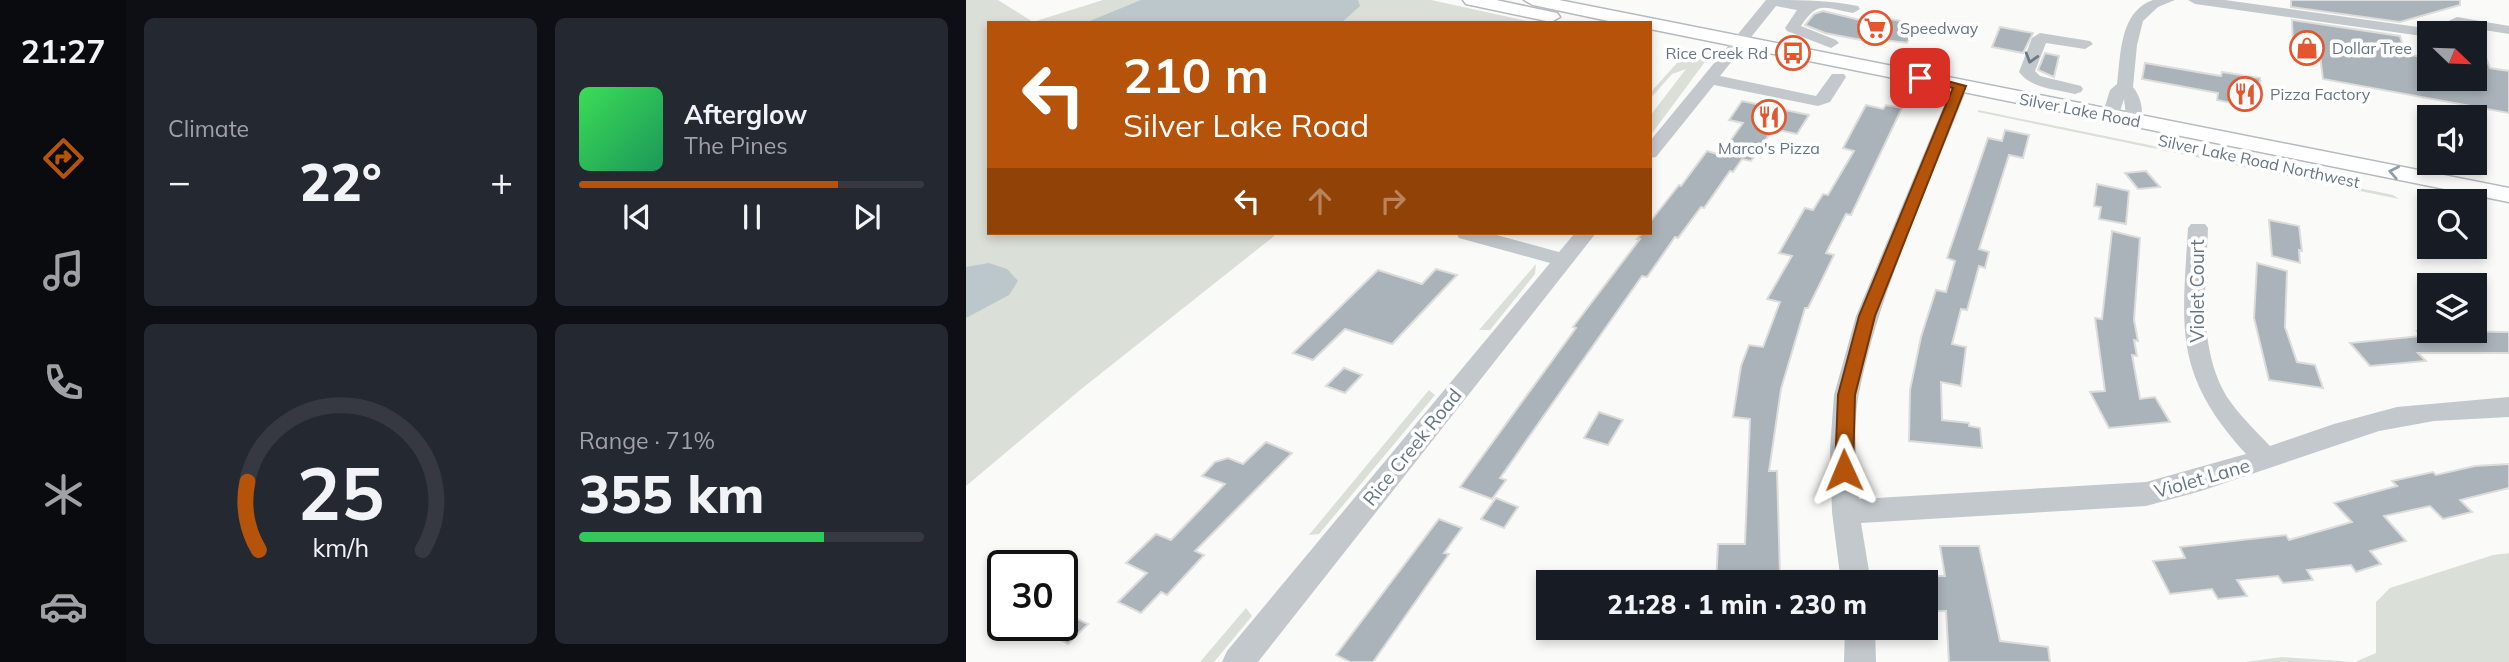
<!DOCTYPE html>
<html lang="en">
<head>
<meta charset="utf-8">
<style>
  :root { --surface:#171b24; --page:#242831; --text:#f1f3f6; --muted:#9ea1a6; --line:#363941; --accent:#b45309 }
  body { margin:0; font-family:Mulish,sans-serif; background:var(--page); color:var(--text); height:100vh; display:flex; flex-direction:column; font-size:26px; white-space:nowrap }
  * { box-sizing:border-box; margin:0 }
  p { font-size:23px; color:var(--muted) }
  .icon { flex:none; width:38px; height:38px; fill:none; stroke:currentColor; stroke-width:2; stroke-linecap:round; stroke-linejoin:round }
  .map { position:relative; flex:1; overflow:hidden }
  .side { display:flex; flex-direction:column; gap:18px; padding:18px; background:#0d0f14; width:840px }
  .side>* { flex:none }
  .hud { position:absolute; left:21px; top:21px; width:665px; height:214px; border-radius:0px; box-shadow:0 4px 10px #0003; background:#b45309; color:#fff; overflow:hidden }
  .needle { width:46px; rotate:113deg }
  .tools { position:absolute; left:1451px; top:21px; display:grid; gap:14px }
  .tools a { display:grid; place-items:center; width:70px; height:70px; border-radius:0px; background:var(--surface); box-shadow:0 4px 10px #0003; font-size:35px }
  .speed { position:absolute; left:21px; top:550px; display:flex; gap:14px; font-size:35px; font-weight:700; text-align:center }
  .speed>* { display:grid; place-content:center; width:91px; height:91px; border-radius:50%; background:var(--surface); box-shadow:0 4px 10px #0003; line-height:1 }
  .speed .limit { border:4px solid #111; border-radius:10px; background:#fff; color:#111 }
  .pin { position:absolute; display:grid; place-items:center; width:60px; height:60px; color:#fff; margin:-30px; border-radius:14px; box-shadow:0 4px 10px #0006 }
  .me { position:absolute; width:77px; margin:-38px; rotate:359deg; stroke-linejoin:round; filter:drop-shadow(0 0 5px #0008) }
  .turn { display:flex; align-items:center; gap:24px; height:147px; padding:0 21px; font-size:32px }
  .turn .icon { width:91px; height:91px; stroke-width:2.5 }
  .turn b { display:block; font-size:49px; line-height:60px }
  .lanes { display:flex; align-items:center; height:66px; padding:0 21px; background:#0003; justify-content:center; gap:35px; direction:ltr }
  .lanes .off { opacity:.35 }
  .big { font-size:52px; font-weight:800; line-height:1.1 }
  .side .widget { flex:1; display:flex; flex-direction:column; justify-content:center; gap:10px; min-width:0; padding:0 24px; border-radius:10px; background:var(--page) }
  .side .dial { align-items:center; gap:0 }
  .dial svg { height:182px; overflow:visible; fill:none; stroke:var(--line); stroke-width:7; stroke-linecap:round; text-anchor:middle }
  .dial text { fill:var(--text); stroke:none }
  .song { display:flex; align-items:center; gap:21px }
  .cover { width:84px; height:84px; border-radius:10px; background:linear-gradient(135deg,hsl(130 70% 55%),hsl(150 70% 35%)) }
  .played { height:7px; border-radius:4px; background:linear-gradient(90deg,var(--accent) 75%,var(--line) 75%) }
  .keys { display:flex; justify-content:space-around; direction:ltr }
  .heat { display:flex; justify-content:space-between; align-items:center; font-size:38px; direction:ltr }
  .charge { height:10px; border-radius:5px; background:linear-gradient(90deg,#34c759 71%,var(--line) 0) }
  .side .tiles { flex:1; display:grid; gap:18px; grid-template-columns:repeat(2,1fr) }
  .trip { position:absolute; left:570px; top:570px; width:402px; height:70px; border-radius:0px; background:var(--surface); box-shadow:0 4px 10px #0003; font-weight:800; line-height:70px; text-align:center }
  main { display:flex; flex:1; min-height:0 }
  .tab-bar { display:flex; flex-direction:column; width:126px; justify-content:space-around; align-items:center; background:#090b0e; color:var(--muted) }
  .tab-bar .icon { width:49px; height:49px }
  .tab-bar .active { color:var(--accent) }
  .tab-bar b { font-size:32px; color:var(--text) }
  .map>svg:first-child { display:block }
  .green { fill:#dadfd7 }
  .water { fill:#bbc7cb }
  .building { fill:#aab3b9; stroke:#dcdcda; stroke-width:2 }
  .lines { fill:none; stroke-linecap:round; stroke-linejoin:round }
  .major-casing { stroke:#b5babe; stroke-width:3 }
  .minor { fill:#c3c8cc; fill-rule:evenodd }
  .major { fill:#fff; fill-rule:evenodd }
  .oneway { stroke:#6a7a87 }
  .oneway2 { stroke:#939fa8 }
  .route { fill:#b45309; stroke:#753606; stroke-width:2 }
  .labels { text-anchor:middle; stroke-width:7; stroke-linejoin:round; paint-order:stroke }
  .far-poi-label { font-size:16px; fill:#657683; stroke:#fff; text-anchor:start }
  .far-street-label { font-size:16px; fill:#657683; stroke:#fff }
  .street-label { font-size:19px; fill:#657683; stroke:#fff }
</style>
</head>
<body>
<main>
<nav class="tab-bar">
<b>21:27</b>
<svg class="icon active" aria-label="directions" viewBox="0 0 24 24"><path d="M12 3l9 9-9 9-9-9zM9 14v-3h6M13 9l2 2-2 2"/></svg>
<svg class="icon" aria-label="music" viewBox="0 0 24 24"><path d="M9 18V5l10-2v13"/><circle cx="6" cy="18" r="3"/><circle cx="16" cy="16" r="3"/></svg>
<svg class="icon" aria-label="phone" viewBox="0 0 24 24"><path d="M5 4h4l2 5-3 2q2 4 5 5l2-3 5 2v4C11 20 4 13 5 4z"/></svg>
<svg class="icon" aria-label="climate" viewBox="0 0 24 24"><path d="M12 3v18M4 7l16 10M4 17L20 7"/></svg>
<svg class="icon" aria-label="car" viewBox="0 0 24 24"><path d="M5 17H2v-5l4-1 3-4h7l3 4 3 1v5h-3M9 17h6M6 11h13"/><circle cx="7" cy="17" r="2"/><circle cx="17" cy="17" r="2"/></svg>
</nav>
<section class="side">
<div class="tiles">
<div class="widget"><p>Climate</p>
<div class="heat"><a>−</a><b class="big">22°</b><a>+</a></div>
</div>
<div class="widget">
<div class="song"><i class="cover"></i><div><b>Afterglow</b><p>The Pines</p></div></div>
<div class="played"></div>
<div class="keys"><svg class="icon" aria-label="previous" viewBox="0 0 24 24"><path d="M18 5L8 12l10 7zM5 5v14"/></svg><svg class="icon" aria-label="pause" viewBox="0 0 24 24"><path d="M8 5v14M16 5v14"/></svg><svg class="icon" aria-label="next" viewBox="0 0 24 24"><path d="M6 5l10 7-10 7zM19 5v14"/></svg></div>
</div>
<div class="widget dial"><svg viewBox="0 0 100 80">
<path d="M14 69A42 42 0 1 1 86 69"/>
<path d="M14 69A42 42 0 0 1 9 39" stroke="#b45309"/>
<text x="50" y="56" font-size="32" font-weight="700">25</text>
<text x="50" y="72" font-size="11">km/h</text>
</svg></div>
<div class="widget"><p>Range · 71%</p><b class="big">355 km</b><div class="charge"></div></div>
</div>
</section>
<div class="map">
<svg width="1543" height="662" viewBox="0 0 1543 662">
  <rect width="100%" height="100%" fill="#fafaf8"/>
  <g class="green">
    <polygon points="0,0 32,0 67,22 137,0 465,0 570,23 23,23 23,233 312,233 114,390 0,486"/>
    <polygon points="719,54 741,59 684,136 684,116 720,69 706,74 684,99 684,93"/>
    <polygon points="1012,110 1427,195 1433,199 1012,112"/>
    <polygon points="570,264 569,274 524,330 513,330"/>
    <polygon points="463,390 469,395 353,534 343,535"/>
    <polygon points="1543,553 1543,662 1279,662 1316,657 1389,662 1410,653 1410,602 1424,588 1527,555"/>
    <polygon points="280,608 286,616 248,662 234,662"/>
  </g>
  <g class="water">
    <polygon points="175,0 392,0 394,6 375,23 119,23"/>
    <polygon points="23,263 41,269 52,281 43,295 0,318 0,267"/>
  </g>
  <g class="building">
    <polygon points="1325,0 1494,0 1494,5 1434,22 1325,7"/>
    <polygon points="857,11 898,21 904,15 940,22 939,25 950,27 941,43 918,40 916,44 859,33 839,25 848,14"/>
    <polygon points="1326,20 1434,36 1439,54 1463,58 1463,79 1508,79 1510,32 1524,68 1543,71 1543,113 1357,79 1354,56 1341,54 1327,46"/>
    <polygon points="1034,27 1067,33 1057,53 1026,47"/>
    <polygon points="1079,53 1093,56 1088,77 1072,70"/>
    <polygon points="1179,63 1255,76 1256,72 1294,78 1295,101 1275,98 1275,105 1251,100 1252,93 1176,79"/>
    <polygon points="776,101 843,115 831,134 807,129 785,161 776,159 767,172 764,171 738,208 735,207 712,238 709,237 681,277 676,276 534,478 540,480 526,499 494,487 610,328 607,327 674,239 671,239 676,233 684,233 684,222 713,185 715,186 741,151 754,155 777,123 763,120"/>
    <polygon points="900,105 917,109 920,105 936,108 885,215 880,214 860,253 868,255 842,308 839,308 815,389 803,471 811,471 814,574 810,575 810,583 750,583 752,544 779,544 784,419 767,417 775,366 783,345 797,347 814,302 801,299 826,256 813,253 839,208 847,210 857,194 862,195 888,151 877,148"/>
    <polygon points="1039,130 1063,135 1057,158 1043,155 1013,249 1023,252 1019,268 1013,266 1001,310 995,309 986,344 1000,347 995,386 975,382 976,420 1003,423 1003,426 1014,428 1016,448 943,441 944,390 955,337 970,290 980,292 989,261 981,258 1022,138 1036,141"/>
    <polygon points="1180,171 1194,187 1172,189 1159,173"/>
    <polygon points="1131,184 1163,191 1160,224 1133,219 1135,207 1128,206"/>
    <polygon points="1303,220 1333,226 1336,251 1333,250 1334,263 1306,256"/>
    <polygon points="1146,231 1174,238 1168,320 1172,341 1168,340 1171,356 1166,355 1174,399 1189,397 1204,422 1143,428 1124,392 1139,391 1129,318 1136,319"/>
    <polygon points="1291,263 1321,271 1319,327 1331,362 1349,365 1357,388 1303,380 1288,318"/>
    <polygon points="470,269 491,275 426,344 379,329 347,360 327,353 412,270 456,284"/>
    <polygon points="1451,331 1543,332 1543,353 1452,353 1460,361 1404,366 1384,343 1455,336"/>
    <polygon points="378,368 396,375 379,393 360,386"/>
    <polygon points="633,412 657,420 642,445 618,438"/>
    <polygon points="300,442 326,453 229,551 238,555 201,595 195,592 175,613 152,602 181,573 160,563 190,534 205,540 259,484 236,476 249,462 262,458 277,464"/>
    <polygon points="1543,464 1543,488 1494,500 1506,512 1477,519 1464,506 1418,516 1440,541 1404,551 1415,564 1390,572 1385,565 1341,570 1347,580 1317,583 1312,576 1271,580 1281,596 1252,599 1246,589 1204,594 1187,561 1219,558 1214,547 1320,535 1323,540 1386,522 1368,503 1431,486 1426,481 1467,472 1470,475 1509,466"/>
    <polygon points="530,498 552,507 538,528 515,519"/>
    <polygon points="473,519 496,528 478,553 483,554 407,662 384,662 370,655"/>
    <polygon points="974,546 1013,546 1034,641 1082,647 1084,662 983,662 980,611 970,611 964,576 979,576"/>
    <polygon points="99,613 122,624 102,644 80,632 87,625 96,625 96,616"/>
  </g>
  <g class="lines">
    <g class="major-casing">
      <g id="major">
        <polygon points="497,0 530,0 591,13 594,17 585,22 500,4"/>
        <polygon points="558,0 593,0 1543,188 1543,202 684,29 684,23 652,23 567,5"/>
      </g>
    </g>
    <g class="minor">
      <path d="M800,0C831,0 861,0 892,6L894,9L887,13C858,8 852,0 835,26L870,40L873,43L865,48L821,31L819,28L831,10L810,6L754,76L850,96L866,74H878L880,77L864,102L852,106L748,85L690,157L684,158V141Z"/>
      <path d="M1187,0H1209L1192,7L1177,21L1171,45L1167,87C1175,97 1179,112 1173,124H1161L1158,99L1151,120H1139L1136,116L1144,90L1151,84C1155,55 1153,12 1187,0Z"/>
      <polygon points="1222,0 1259,0 1466,29 1491,17 1543,26 1543,34 1493,26 1481,33 1463,33 1463,37 1229,4"/>
      <path d="M1074,33L1124,41L1127,44L1119,49L1080,43L1069,71L1074,76L1115,86L1117,89L1115,92L1109,94C1089,89 1066,89 1053,72L1066,38Z"/>
      <path d="M994,81L1002,86C964,183 913,291 893,393C886,427 891,465 893,499L1180,482L1280,454C1207,374 1216,329 1222,228L1225,224H1239L1242,228C1240,284 1231,347 1261,397C1273,415 1289,430 1304,446L1368,424L1431,407L1543,397V417L1468,421L1413,431L1235,491L1180,506L895,523L905,583H875L866,512L864,449L868,395L890,316L986,86Z"/>
      <polygon points="490,233 523,233 593,252 609,233 630,233 292,662 256,662 261,651 584,263 493,238"/>
      <polygon points="879,628 909,628 910,662 878,662"/>
    </g>
    <use href="#major" class="major"/>
  </g>
  <defs><path id="oneway-chevron" d="M-2-3.5L2.5 0L-2 3.5" fill="none" stroke-width="1.6" stroke-linecap="round" stroke-linejoin="round" transform="scale(1.75)"/></defs>
  <use class="oneway" href="#oneway-chevron" transform="translate(1065 58) rotate(107)"/>
  <use class="oneway2" href="#oneway-chevron" transform="translate(1428 172) rotate(-169)"/>
  <polygon class="route" points="954,74 1000,86 909,316 889,395 887,470 885,476 878,478 872,476 869,470 872,395 893,316 987,88 950,80 950,75"/>
  <defs>
    <g id="supermarket-ring" transform="scale(1.75)"><circle r="9.5" fill="#fff" stroke="#e4572e" stroke-width="1.5"/><path d="M-6-5.5h2.5l.6 2H6L4.5 2H-2.5L-4.4-4H-6ZM-1.5 3.2a1.3 1.3 0 1 0 .1 0ZM3 3.2a1.3 1.3 0 1 0 .1 0Z" fill="#e4572e"/></g>
    <g id="shop-ring" transform="scale(1.75)"><circle r="9.5" fill="#fff" stroke="#e4572e" stroke-width="1.5"/><path d="M-5-2.5h2.3a2.7 3.5 0 0 1 5.4 0H5L5.5 6h-11ZM-1.5-2.5h3a1.5 2.3 0 0 0-3 0Z" fill="#e4572e"/></g>
    <g id="bus-ring" transform="scale(1.75)"><circle r="9.5" fill="#fff" stroke="#e4572e" stroke-width="1.5"/><path d="M-5-6H5V4H4V6H2V4H-2V6H-4V4H-5ZM-3.5-4V0h7V-4ZM-3.5 1.2v1.5H-2V1.2ZM2 1.2v1.5H3.5V1.2Z" fill="#e4572e"/></g>
    <g id="restaurant-ring" transform="scale(1.75)"><circle r="9.5" fill="#fff" stroke="#e4572e" stroke-width="1.5"/><path d="M-5-6h1v4h1v-4h1v4h1v-4h1v5L-1.5 .5V6h-2V.5L-5-1ZM5-6V6H3V1.5H1.5Q1.5-4 5-6Z" fill="#e4572e"/></g>
  </defs>
  <g fill-rule="evenodd">
    <use href="#supermarket-ring" x="909" y="28"/>
    <use href="#shop-ring" x="1341" y="48"/>
    <use href="#bus-ring" x="827" y="53"/>
    <use href="#restaurant-ring" x="1279" y="94"/>
    <use href="#restaurant-ring" x="803" y="117"/>
  </g>
  <g class="labels">
    <g class="far-poi-label">
      <text x="934" y="34">Speedway</text>
      <text x="1366" y="54">Dollar Tree</text>
      <text x="802" y="59" text-anchor="end">Rice Creek Rd</text>
      <text x="1304" y="100">Pizza Factory</text>
      <text x="803" y="154" text-anchor="middle">Marco's Pizza</text>
    </g>
    <g class="far-street-label">
      <text transform="translate(1114 110) rotate(11)" y="6">Silver Lake Road</text>
      <text transform="translate(1293 161) rotate(12)" y="6">Silver Lake Road Northwest</text>
    </g>
    <g class="street-label">
      <text transform="translate(1231 291) rotate(-90)" y="7">Violet Court</text>
      <text transform="translate(446 447) rotate(-51)" y="7">Rice Creek Road</text>
      <text transform="translate(1236 478) rotate(-16)" y="7">Violet Lane</text>
    </g>
  </g>
</svg>
<div class="tools">
<a><svg class="needle" viewBox="-14 -14 28 28"><path d="M0-13l5 13h-10z" fill="#e53935"/><path d="M0 13l5-13h-10z" fill="#9ea1a6"/></svg></a>
<a><svg class="icon" aria-label="sound" viewBox="0 0 24 24"><path d="M4 9h4l5-4v14l-5-4H4zM17 9q2 3 0 6"/></svg></a>
<a><svg class="icon" aria-label="search" viewBox="0 0 24 24"><circle cx="10" cy="10" r="6"/><path d="M15 15l6 6"/></svg></a>
<a><svg class="icon" aria-label="layers" viewBox="0 0 24 24"><path d="M12 4l9 5-9 5-9-5zM3 14l9 5 9-5"/></svg></a>
</div>
<div class="speed"><div class="limit">30</div></div>
<div class="pin" style="left:954px;top:78px;background:#d93025"><svg class="icon" aria-label="arrive" viewBox="0 0 24 24"><path d="M6 21V4h12l-3 4 3 4H6"/></svg></div>
<svg class="me" style="left:878px;top:470px" viewBox="-20 -20 40 40"><path d="M0-17L14 15 0 8-14 15z" fill="#b45309" stroke="#fff" stroke-width="4"/></svg>
<div class="trip">21:28 · 1 min · 230 m</div>
<div class="hud">
<div class="turn"><svg class="icon" aria-label="left" viewBox="0 0 24 24"><path d="M17 20v-9H6M10 6l-5 5 5 5"/></svg><div><b>210 m</b>Silver Lake Road</div></div>
<div class="lanes"><svg class="icon" aria-label="left" viewBox="0 0 24 24"><path d="M17 20v-9H6M10 6l-5 5 5 5"/></svg><svg class="icon off" aria-label="ahead" viewBox="0 0 24 24"><path d="M12 20V5M6 11l6-6 6 6"/></svg><svg class="icon off" aria-label="right" viewBox="0 0 24 24"><path d="M7 20v-9h11M14 6l5 5-5 5"/></svg></div>
</div>
</div>
</main>
</body>
</html>
